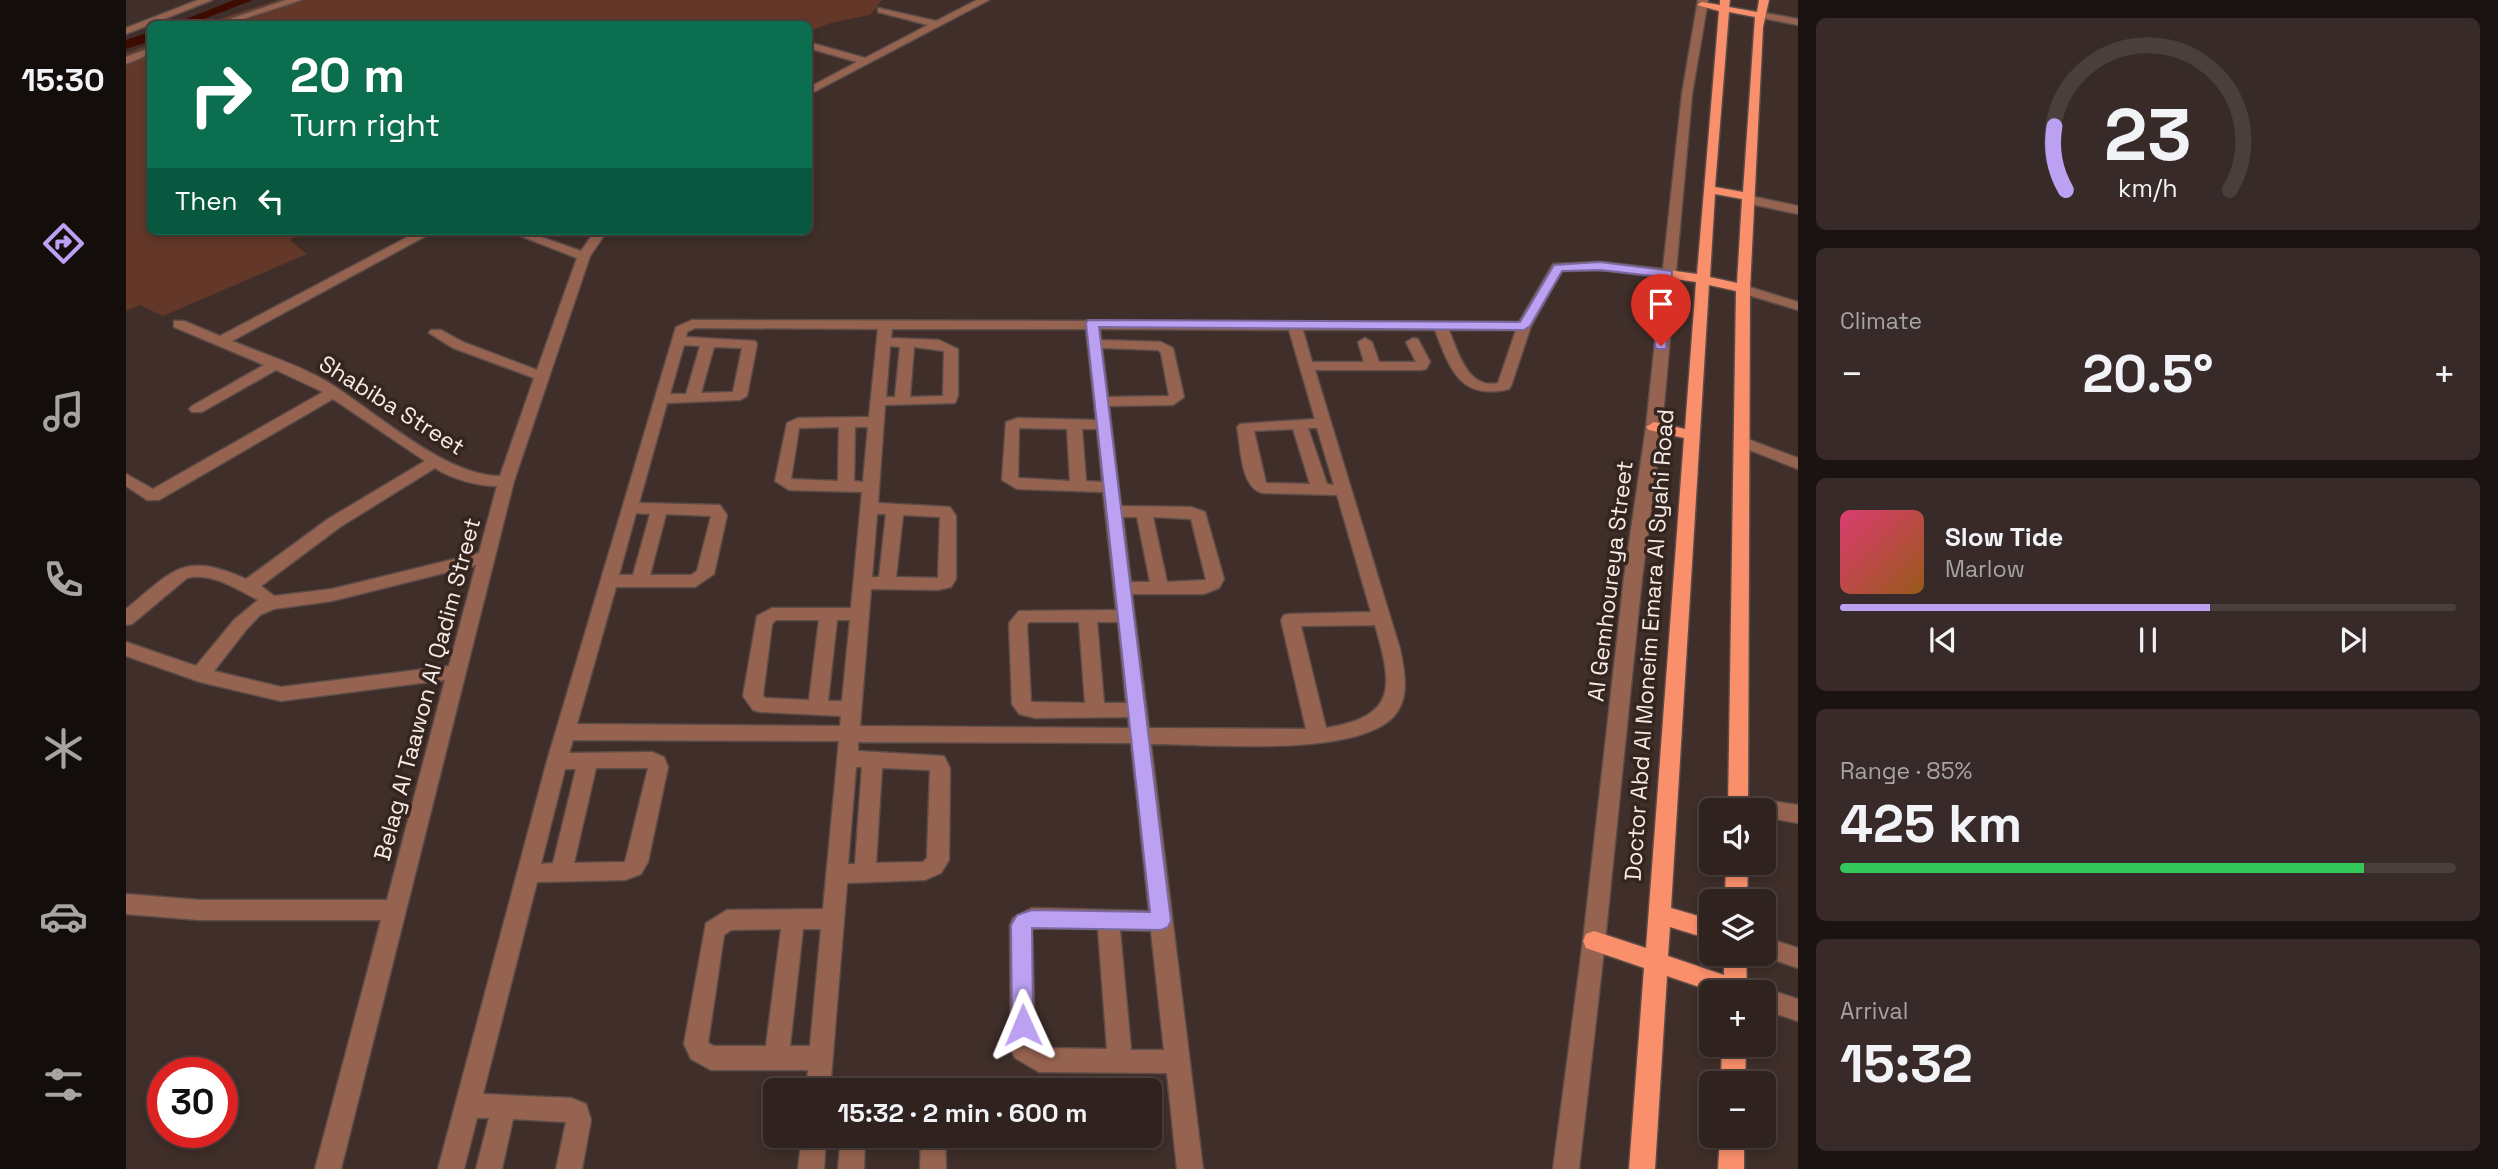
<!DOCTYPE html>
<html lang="en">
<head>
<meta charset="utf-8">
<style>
  :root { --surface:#2f221f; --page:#372a28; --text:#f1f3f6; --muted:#a7a4a4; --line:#4a3f3d; --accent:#bca0f2 }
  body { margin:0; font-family:"Space Grotesk",sans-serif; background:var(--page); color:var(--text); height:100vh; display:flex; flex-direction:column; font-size:26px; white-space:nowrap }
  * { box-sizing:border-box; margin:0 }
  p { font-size:23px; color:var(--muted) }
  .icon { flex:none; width:38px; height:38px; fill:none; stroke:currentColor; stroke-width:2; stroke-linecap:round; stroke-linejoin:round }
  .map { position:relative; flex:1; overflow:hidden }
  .panel { display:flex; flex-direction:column; gap:18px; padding:18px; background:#1a1311; width:700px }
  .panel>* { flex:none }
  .guide { position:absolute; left:21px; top:21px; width:665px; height:214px; border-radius:10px; box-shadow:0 4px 10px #0003,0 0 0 2px var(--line); background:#0b6e4f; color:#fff; overflow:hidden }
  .fabs { position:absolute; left:1573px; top:798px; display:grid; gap:14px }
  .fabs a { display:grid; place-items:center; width:77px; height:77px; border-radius:10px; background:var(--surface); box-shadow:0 4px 10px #0003,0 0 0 2px var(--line); font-size:35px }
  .speed { position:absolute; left:21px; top:1057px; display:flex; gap:14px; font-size:35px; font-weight:700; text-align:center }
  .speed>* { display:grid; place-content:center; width:91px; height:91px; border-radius:50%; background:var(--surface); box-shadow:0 4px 10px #0003,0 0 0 2px var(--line); line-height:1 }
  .speed .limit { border:10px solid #d22; background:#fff; color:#111 }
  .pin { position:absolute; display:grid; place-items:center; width:60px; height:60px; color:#fff; margin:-72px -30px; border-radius:50% 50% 50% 0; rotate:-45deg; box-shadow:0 0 7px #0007 }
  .pin .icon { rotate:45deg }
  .me { position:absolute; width:77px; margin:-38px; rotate:359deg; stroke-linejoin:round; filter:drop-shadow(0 0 5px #0008) }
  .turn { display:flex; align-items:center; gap:24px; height:147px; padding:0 28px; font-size:32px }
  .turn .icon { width:91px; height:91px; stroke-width:2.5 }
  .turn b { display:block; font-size:49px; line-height:60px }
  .then { display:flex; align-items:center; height:66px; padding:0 28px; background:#0003; gap:14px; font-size:26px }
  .big { font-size:52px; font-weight:700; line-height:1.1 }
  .panel .tile { flex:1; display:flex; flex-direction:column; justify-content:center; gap:10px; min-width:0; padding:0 24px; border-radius:10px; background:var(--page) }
  .panel .dial { align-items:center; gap:0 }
  .dial svg { height:182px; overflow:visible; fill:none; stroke:var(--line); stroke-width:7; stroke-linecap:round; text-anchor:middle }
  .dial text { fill:var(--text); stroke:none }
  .song { display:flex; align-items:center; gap:21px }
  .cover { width:84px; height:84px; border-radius:10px; background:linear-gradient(135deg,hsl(340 70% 55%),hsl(30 70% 35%)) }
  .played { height:7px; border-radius:4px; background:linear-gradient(90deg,var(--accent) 60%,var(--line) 60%) }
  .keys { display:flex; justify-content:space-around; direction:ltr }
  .heat { display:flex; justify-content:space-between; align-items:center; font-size:38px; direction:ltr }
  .charge { height:10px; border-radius:5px; background:linear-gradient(90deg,#34c759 85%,var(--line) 0) }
  .trip { position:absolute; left:637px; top:1078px; width:399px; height:70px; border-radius:10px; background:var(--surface); box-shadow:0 4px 10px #0003,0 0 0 2px var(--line); font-weight:700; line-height:70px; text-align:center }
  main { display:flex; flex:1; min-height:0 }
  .tabs { display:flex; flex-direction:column; width:126px; justify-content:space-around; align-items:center; background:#130e0c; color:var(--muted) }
  .tabs .icon { width:49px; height:49px }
  .tabs .on { color:var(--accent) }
  .tabs b { font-size:32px; color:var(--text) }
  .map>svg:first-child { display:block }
  .green { fill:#643829 }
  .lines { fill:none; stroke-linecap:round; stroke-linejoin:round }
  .canal { fill:#3e0b00; fill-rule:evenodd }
  .minor-casing { stroke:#5c4c47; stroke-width:3 }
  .major-casing { stroke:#5c4c47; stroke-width:3 }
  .minor { fill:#976351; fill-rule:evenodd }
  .major { fill:#fa8f6b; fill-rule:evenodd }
  .route { fill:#bca0f2; stroke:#7a689d; stroke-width:2 }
  .labels { text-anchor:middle; stroke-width:7; stroke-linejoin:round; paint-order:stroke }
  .street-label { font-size:23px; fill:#f6ebe7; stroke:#34251f }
</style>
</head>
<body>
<main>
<nav class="tabs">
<b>15:30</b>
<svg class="icon on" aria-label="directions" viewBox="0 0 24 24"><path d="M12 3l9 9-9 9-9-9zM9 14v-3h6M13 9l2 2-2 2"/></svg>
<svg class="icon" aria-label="music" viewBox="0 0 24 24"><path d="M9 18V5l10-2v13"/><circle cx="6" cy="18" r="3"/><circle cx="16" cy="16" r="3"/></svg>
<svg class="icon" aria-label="phone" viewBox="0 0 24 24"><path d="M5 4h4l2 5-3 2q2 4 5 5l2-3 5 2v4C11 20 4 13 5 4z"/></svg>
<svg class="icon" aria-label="climate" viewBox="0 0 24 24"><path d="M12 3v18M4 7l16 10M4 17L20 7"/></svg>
<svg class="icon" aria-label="car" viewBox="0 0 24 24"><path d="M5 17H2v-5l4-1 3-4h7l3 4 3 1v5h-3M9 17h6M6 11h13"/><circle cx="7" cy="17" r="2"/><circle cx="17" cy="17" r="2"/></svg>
<svg class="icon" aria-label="filters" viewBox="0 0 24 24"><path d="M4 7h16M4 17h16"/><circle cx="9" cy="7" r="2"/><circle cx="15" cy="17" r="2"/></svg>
</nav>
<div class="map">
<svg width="1672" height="1169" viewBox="0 0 1672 1169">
  <rect width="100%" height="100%" fill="#3f2e29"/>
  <g class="green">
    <polygon points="152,0 756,0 744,15 705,23 683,31 682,24 77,24"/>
    <polygon points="24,44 24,231 179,231 164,240 181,254 37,316 14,305 0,311 0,53"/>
  </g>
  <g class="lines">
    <g class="canal">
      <polygon points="108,0 127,0 65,24 47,24"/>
      <polygon points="24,32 24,41 0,49 0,40"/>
    </g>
    <g class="minor-casing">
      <g id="minor">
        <polygon points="72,0 86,0 0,34 0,28"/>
        <polygon points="160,0 175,0 102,24 89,24"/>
        <polygon points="851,0 863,0 682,95 682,88 731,62 682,48 682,42 739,58 802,25 752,12 752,8 810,21"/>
        <path d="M1572,0H1582L1566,94L1536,427L1516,578L1479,941L1453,1169H1427L1457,941L1498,578L1520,427L1536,277L1474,270L1436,271L1405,326L1385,386L1383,389C1334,401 1324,369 1309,330H1177L1186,362H1238L1232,342L1239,338L1246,342L1253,362H1290L1280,342L1287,338L1292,339L1304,362L1300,369L1295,370H1189L1274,649C1279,673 1285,702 1264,720C1220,757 1083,744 1025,744L1077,1169H1051L1041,1073L913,1072L889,1058L885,1050L884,925L887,918L906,908L1023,911L1005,743L732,742V751L818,756L824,768L823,860L815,873L799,880L721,883L704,1090H680L682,1070H585L565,1059L558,1044L580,923L601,910L697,909L713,741L447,740L443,753L526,752L538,757L542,767L522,862L515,874L499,880L411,882L357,1094L445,1098L460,1104L465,1120L456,1169H430L440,1122L387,1119L376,1169H350L363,1118H351L338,1169H312L421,761L550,327L566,320L1393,322L1427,264L1474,262L1537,269L1556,94ZM569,328L752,329L743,417L672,418L661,423L649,481L663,490L736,492L725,608H646L631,616L617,696L627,710L634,712L715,716L714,726L451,724L490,587H569L588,574L601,515L594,505L513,503L541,403L614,400L621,396L631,344L629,341L560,337L561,332ZM766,329H960L970,420L892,418L880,422L876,480L891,489L977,492L990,610L893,611L883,623L886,704L893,714L909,718L1002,717L1003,728L734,726L745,589L812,590L825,587L830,579V516L824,507L752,503L759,405L829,403L832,396V349L813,340L765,338ZM974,329L1163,330L1189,419L1114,424L1111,427C1115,446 1114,487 1136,493L1211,495L1245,612L1164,614L1158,615L1155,620L1180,729L1023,728L1006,594H1078L1093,588L1098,579L1079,512L1065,507L995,506L983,406L1047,405L1058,397L1047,348L1035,342L975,340ZM1323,330H1390L1372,383C1342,390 1332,352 1323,330ZM558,345L574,346L560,394H544ZM764,346L774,347L769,397H760ZM588,347L616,348L607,392L575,393ZM788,347L818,351L817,396L784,397ZM976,348L1032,350L1035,353L1043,396L982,397ZM713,427L712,481L665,479L673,428ZM729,427H742L737,482L728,481ZM893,428L941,429L944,481L892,478ZM1182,428H1191L1208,485L1201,484ZM956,429H971L976,482L960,481ZM1167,429L1184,484L1140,483L1128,431ZM510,513L524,514L507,575H493ZM540,514L585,516L571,571L565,575H524ZM751,514H760L753,577H746ZM777,515L814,517L812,578L770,577ZM997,517H1011L1024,582H1005ZM1027,517L1065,519L1080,580L1041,582ZM650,620H693L683,700L639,698L637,695L646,624ZM711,620H724L716,701H702ZM903,622H953L959,703L905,702L901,625ZM971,622H992L1000,703H978ZM1249,625C1266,685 1273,716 1200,728L1175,626ZM730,767H736L729,864H722ZM470,768H522L499,862L448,863ZM756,768L804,770L801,858L797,862L750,863ZM439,769H450L427,863L415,864ZM909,928L972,929L981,1049L916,1048L909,1044L906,930ZM655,929L640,1046H588L582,1043L598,935L605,930ZM677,929H695L684,1046H664ZM994,930L1025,931L1038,1050H1005Z"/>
        <polygon points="1634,12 1672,19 1672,25 1631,17 1629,15"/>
        <polygon points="24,48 24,54 0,64 0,57"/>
        <polygon points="1620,195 1672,206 1672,214 1616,202 1616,196"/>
        <path d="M293,231H309L106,341C137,354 171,364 200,381C248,410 318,476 374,476L408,378L327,348L303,333L305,330H315L337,342L411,370L451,258L392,235L398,231L455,251L469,231H481L464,256L388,481L215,1169H189L255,920H73L0,914V894L73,900H261L319,680L155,701L74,682L0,656V642L70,666L108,620L132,600C111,589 85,572 61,578L6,624L0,625V609C48,570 57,551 120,579L202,519L299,461L207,399L33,500H21L0,486V474L27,489L197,392L150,370L76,412H66L63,409L66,406L138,365L48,327V321H58L94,336ZM309,468C326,479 351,486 371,486L353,553L206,589L148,596L135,586L214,527ZM350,565L323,666L155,687L88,671L120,630L134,615L148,609L206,601Z"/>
        <polygon points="1617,285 1672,302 1672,310 1612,292 1610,289"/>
        <polygon points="1616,437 1672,458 1672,469 1611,445 1608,442"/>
        <polygon points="1612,796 1672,805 1672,823 1638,817 1638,810 1605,810 1602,804 1605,798"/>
        <polygon points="1638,937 1672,948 1672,968 1630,954 1638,954"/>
        <polygon points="1638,988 1672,999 1672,1021 1638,1010 1638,992 1629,992"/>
        <polygon points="676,1136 700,1136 698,1169 672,1169"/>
        <polygon points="715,1136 739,1136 738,1169 712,1169"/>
        <polygon points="795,1136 819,1136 820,1169 794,1169"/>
      </g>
    </g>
    <g class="major-casing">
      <g id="major">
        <path d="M1594,0H1604L1603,7L1631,12L1633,0H1643L1637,27L1624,289L1622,810H1602L1610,291L1583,285L1545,908L1586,920V940L1544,927L1542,956L1598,975V954H1620L1621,992H1588L1541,976L1529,1169H1503L1518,968L1460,948L1457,941L1460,934L1468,931L1520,948L1558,438L1523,430L1520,427L1528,422L1559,429L1570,282L1542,278L1535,274L1542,270L1571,274L1593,11L1571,5L1576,2L1594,5ZM1603,12L1629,17L1617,192L1589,187ZM1589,194L1616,199L1611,283L1584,277Z"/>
        <polygon points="1600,863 1622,863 1621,901 1599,901"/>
        <polygon points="1596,1045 1620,1045 1619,1083 1595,1083"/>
        <polygon points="1594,1136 1618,1136 1618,1169 1592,1169"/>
      </g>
    </g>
    <use href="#minor" class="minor"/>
    <use href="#major" class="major"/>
  </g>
  <polygon class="route" points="1474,262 1546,271 1540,349 1531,349 1529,346 1536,277 1474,270 1436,271 1404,326 1398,330 973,327 1045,921 1042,927 1035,930 906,928 907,1025 904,1032 897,1035 889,1032 886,1025 885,925 891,915 906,910 1024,912 960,323 962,320 1394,322 1428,265"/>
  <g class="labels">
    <g class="street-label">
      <text transform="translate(266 405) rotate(32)" y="8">Shabiba Street</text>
      <text transform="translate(1484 581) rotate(-83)" y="8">Al Gemhoureya Street</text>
      <text transform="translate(1523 645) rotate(-86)" y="8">Doctor Abd Al Moneim Emara Al Syahi Road</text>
      <text transform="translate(301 689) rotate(-75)" y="8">Belag Al Taawon Al Qadim Street</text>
    </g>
  </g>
</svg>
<div class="fabs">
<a><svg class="icon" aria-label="sound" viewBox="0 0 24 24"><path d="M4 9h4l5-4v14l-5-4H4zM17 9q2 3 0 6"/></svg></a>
<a><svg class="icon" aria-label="layers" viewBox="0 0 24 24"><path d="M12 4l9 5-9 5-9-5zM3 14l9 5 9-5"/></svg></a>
<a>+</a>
<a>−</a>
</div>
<div class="speed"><div class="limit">30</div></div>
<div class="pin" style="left:1535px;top:346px;background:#d93025"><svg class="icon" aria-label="arrive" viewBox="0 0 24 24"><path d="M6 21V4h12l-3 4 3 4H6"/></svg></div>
<svg class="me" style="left:897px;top:1025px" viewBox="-20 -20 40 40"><path d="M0-17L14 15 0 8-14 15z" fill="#bca0f2" stroke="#fff" stroke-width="4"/></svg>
<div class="trip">15:32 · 2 min · 600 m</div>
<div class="guide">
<div class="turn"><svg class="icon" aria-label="right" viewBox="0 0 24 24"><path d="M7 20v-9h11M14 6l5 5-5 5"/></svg><div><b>20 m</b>Turn right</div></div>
<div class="then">Then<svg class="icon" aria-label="left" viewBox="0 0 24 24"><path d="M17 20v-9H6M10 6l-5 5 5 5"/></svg></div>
</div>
</div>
<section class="panel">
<div class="tile dial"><svg viewBox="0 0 100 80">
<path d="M14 69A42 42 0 1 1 86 69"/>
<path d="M14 69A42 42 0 0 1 9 41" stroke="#bca0f2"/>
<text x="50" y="56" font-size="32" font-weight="700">23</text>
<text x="50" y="72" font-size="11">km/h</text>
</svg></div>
<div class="tile"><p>Climate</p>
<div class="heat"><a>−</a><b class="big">20.5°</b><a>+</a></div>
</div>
<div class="tile">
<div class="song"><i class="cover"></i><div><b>Slow Tide</b><p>Marlow</p></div></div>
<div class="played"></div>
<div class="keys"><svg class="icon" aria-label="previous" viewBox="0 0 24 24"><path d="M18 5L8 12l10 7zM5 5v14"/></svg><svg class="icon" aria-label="pause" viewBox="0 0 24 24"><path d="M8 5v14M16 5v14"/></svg><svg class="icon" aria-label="next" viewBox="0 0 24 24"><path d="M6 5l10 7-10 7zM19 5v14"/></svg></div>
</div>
<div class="tile"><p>Range · 85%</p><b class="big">425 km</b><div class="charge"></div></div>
<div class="tile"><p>Arrival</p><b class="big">15:32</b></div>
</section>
</main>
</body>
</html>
